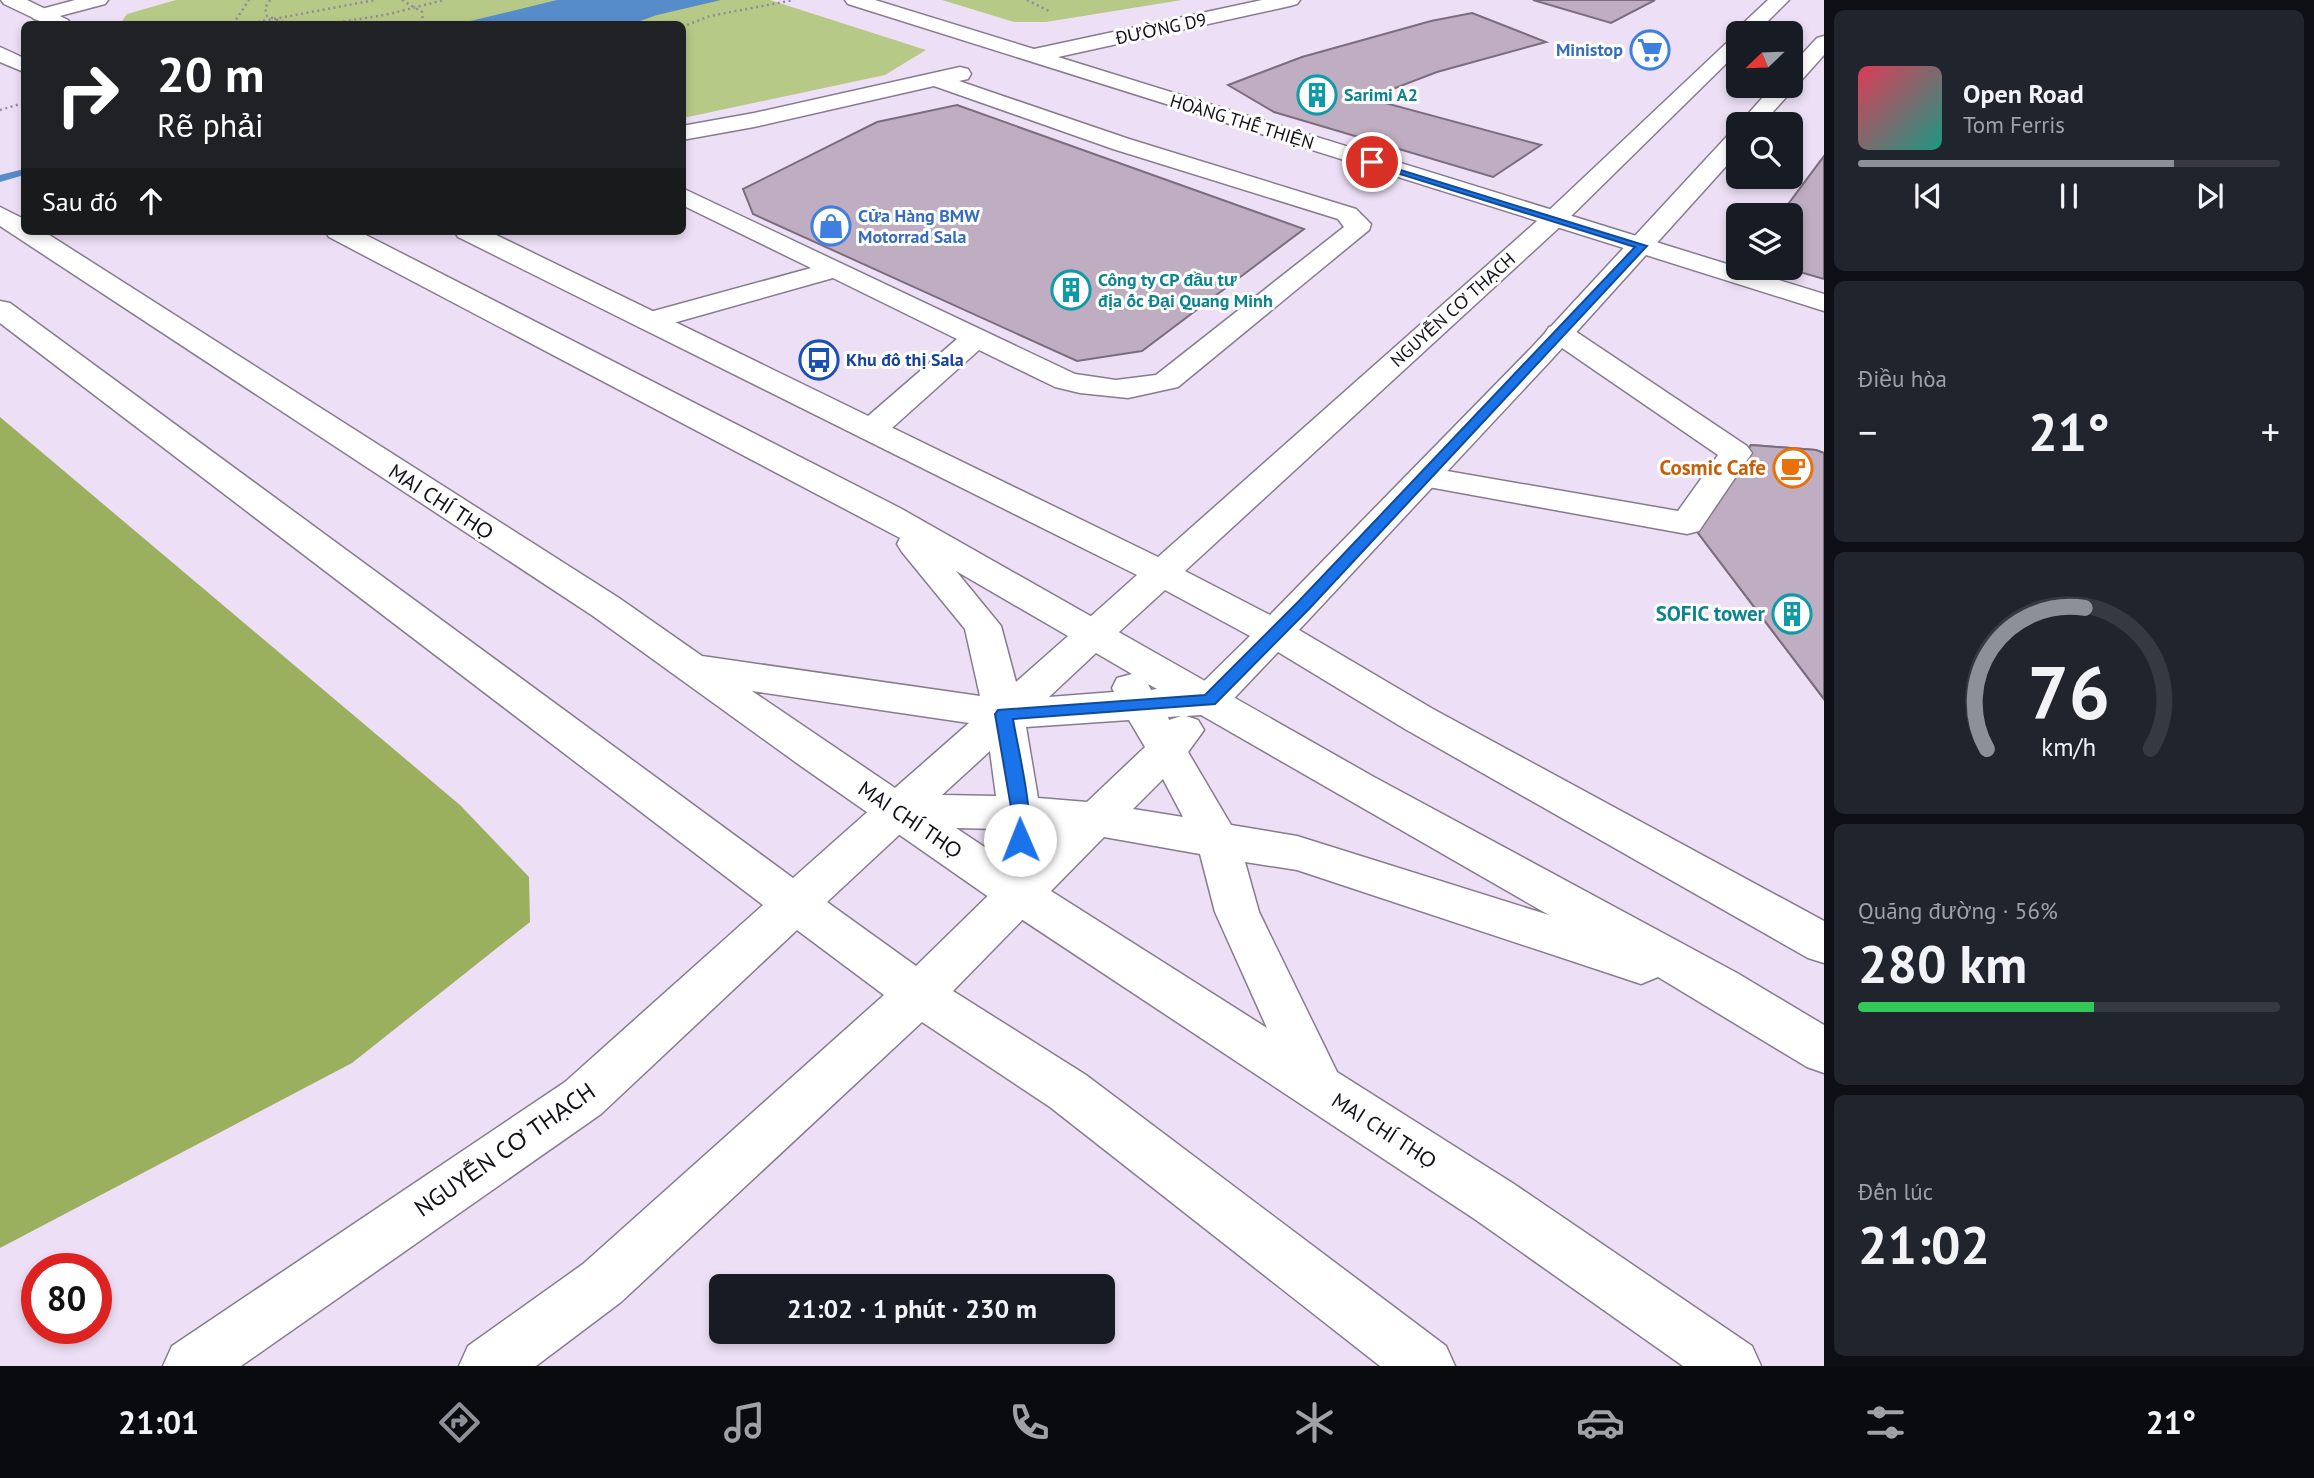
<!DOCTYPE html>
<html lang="vi">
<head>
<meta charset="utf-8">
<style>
  :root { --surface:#171b24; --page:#20242c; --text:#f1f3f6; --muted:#9ea1a6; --line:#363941; --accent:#8c9099 }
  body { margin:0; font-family:"PT Sans",sans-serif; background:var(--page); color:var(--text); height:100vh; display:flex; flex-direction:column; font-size:26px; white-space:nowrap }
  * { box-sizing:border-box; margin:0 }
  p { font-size:23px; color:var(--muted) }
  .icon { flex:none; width:38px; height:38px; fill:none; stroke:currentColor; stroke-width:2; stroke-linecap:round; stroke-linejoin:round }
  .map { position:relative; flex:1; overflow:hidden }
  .panel { display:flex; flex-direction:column; gap:10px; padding:10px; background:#0d0f14; width:490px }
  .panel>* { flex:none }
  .top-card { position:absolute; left:21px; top:21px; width:665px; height:214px; border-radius:10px; box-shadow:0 4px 10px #0003; background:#202124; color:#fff; overflow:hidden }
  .needle { width:46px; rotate:247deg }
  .buttons { position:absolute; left:1726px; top:21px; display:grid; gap:14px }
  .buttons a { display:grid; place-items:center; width:77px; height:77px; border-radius:10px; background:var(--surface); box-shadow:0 4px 10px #0003; font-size:35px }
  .speed { position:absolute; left:21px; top:1253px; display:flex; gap:14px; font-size:35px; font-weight:700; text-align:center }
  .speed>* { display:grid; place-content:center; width:91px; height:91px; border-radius:50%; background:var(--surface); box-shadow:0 4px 10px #0003; line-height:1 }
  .speed .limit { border:10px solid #d22; background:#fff; color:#111 }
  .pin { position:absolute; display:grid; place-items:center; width:60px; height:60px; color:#fff; margin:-30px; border:4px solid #fff; border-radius:50%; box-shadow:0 2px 7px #0007 }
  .me { position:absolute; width:77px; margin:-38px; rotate:359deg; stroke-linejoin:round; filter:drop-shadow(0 0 5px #0008) }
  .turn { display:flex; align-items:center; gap:24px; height:147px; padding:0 21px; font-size:32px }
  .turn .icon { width:91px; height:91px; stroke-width:2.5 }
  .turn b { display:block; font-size:49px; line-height:60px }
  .then { display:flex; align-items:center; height:66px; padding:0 21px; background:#0003; gap:14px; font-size:26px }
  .big { font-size:52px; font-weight:600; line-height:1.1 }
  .panel .card { flex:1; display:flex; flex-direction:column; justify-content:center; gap:10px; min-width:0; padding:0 24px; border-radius:10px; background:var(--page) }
  .panel .dial { align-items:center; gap:0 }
  .dial svg { height:182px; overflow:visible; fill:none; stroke:var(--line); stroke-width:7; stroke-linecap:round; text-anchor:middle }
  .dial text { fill:var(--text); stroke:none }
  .song { display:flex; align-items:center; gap:21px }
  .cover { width:84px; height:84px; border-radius:10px; background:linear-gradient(135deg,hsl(350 70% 55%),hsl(170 70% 35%)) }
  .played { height:7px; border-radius:4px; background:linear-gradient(90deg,var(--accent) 75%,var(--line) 75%) }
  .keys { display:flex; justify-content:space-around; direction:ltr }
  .heat { display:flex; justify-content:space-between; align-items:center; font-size:38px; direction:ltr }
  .charge { height:10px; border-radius:5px; background:linear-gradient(90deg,#34c759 56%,var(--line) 0) }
  .trip { position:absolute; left:709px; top:1274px; width:406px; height:70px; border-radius:10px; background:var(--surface); box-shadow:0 4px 10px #0003; font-weight:600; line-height:70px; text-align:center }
  .menu { display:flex; height:112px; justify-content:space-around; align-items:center; background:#090b0e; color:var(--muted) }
  .menu .icon { width:49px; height:49px }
  .menu .on { color:var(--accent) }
  .menu b { font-size:32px; color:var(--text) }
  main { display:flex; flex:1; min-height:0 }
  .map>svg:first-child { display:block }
  .green { fill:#b6c987 }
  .forest { fill:#9ab05e }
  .water { fill:#568cca }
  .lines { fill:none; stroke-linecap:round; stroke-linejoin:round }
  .stream { fill:#568cca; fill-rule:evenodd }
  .building { fill:#bfaec1; stroke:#7c6d7e; stroke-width:2 }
  .minor-casing { stroke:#877b8e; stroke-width:3 }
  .major-casing { stroke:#877b8e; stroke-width:3 }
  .highway-casing { stroke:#877b8e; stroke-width:3 }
  .path { stroke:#938a9a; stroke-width:2.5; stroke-dasharray:2 3.5; stroke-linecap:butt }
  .minor { fill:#fff; fill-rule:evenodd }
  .major { fill:#fff; fill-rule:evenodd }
  .highway { fill:#fff; fill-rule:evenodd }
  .route { fill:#1a73e8; stroke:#114b97; stroke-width:2 }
  .labels { text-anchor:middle; stroke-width:6; stroke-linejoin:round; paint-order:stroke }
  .far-street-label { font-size:18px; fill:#130f16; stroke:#fff }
  .far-shop-label { font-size:18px; font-weight:bold; fill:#366cbe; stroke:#fff; text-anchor:end }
  .far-culture-label { font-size:18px; font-weight:bold; fill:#0d838f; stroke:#fff; text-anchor:start }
  .far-transit-label { font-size:18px; font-weight:bold; fill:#164399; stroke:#fff; text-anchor:start }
  .food-label { font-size:21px; font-weight:bold; fill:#c56008; stroke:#fff; text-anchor:end }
  .street-label { font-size:21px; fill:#130f16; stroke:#fff }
  .culture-label { font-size:21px; font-weight:bold; fill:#0d838f; stroke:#fff; text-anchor:end }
  .near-street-label { font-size:24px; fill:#130f16; stroke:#fff }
</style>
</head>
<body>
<main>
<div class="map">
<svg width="1824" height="1366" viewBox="0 0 1824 1366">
  <rect width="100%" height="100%" fill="#ede0f6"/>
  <g class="green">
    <polygon points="176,0 770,0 926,50 885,75 683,118 682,24 120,24 127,14"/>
    <polygon points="942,0 1182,0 1046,22 1014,22"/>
  </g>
  <polygon class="forest" points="0,417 460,805 529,877 530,922 352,1063 0,1248"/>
  <polygon class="water" points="557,0 721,0 657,15 631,24 458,24"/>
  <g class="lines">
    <polygon class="stream" points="24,169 24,175 0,182 0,175"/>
  </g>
  <g class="building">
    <polygon points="1533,0 1655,0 1611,23"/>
    <polygon points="1472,13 1546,42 1437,72 1395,88 1385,103 1541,145 1493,177 1274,112 1228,85 1302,57 1431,21"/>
    <polygon points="957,105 1304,229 1142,351 1077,361 753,214 743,189 877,122"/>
    <polygon points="1824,156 1824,279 1786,268 1790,268 1790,215 1780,215"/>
    <polygon points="1751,445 1816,450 1824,453 1824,699 1695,529"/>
    <polygon points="1751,445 1816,450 1824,453 1824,699 1695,529"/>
  </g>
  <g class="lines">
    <g class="minor-casing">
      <g id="minor">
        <polygon points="75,0 108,0 105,4 41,21 34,19 31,15 34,11"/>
        <polygon points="845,0 875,0 1034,49 1262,0 1300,0 1297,4 1290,6 1058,57 1824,294 1824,311 848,4"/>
        <polygon points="960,67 968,69 971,74 968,79 959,81 1129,139 1356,209 1371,224 1369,230 1178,387 1128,398 1080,393 1055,387 979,350 882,437 871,439 860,437 855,430 860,423 957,339 833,278 659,327 649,330 639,327 635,321 639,315 811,268 682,205 682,188 1075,374 1116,380 1156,375 1344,227 1338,219 1113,149 934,86 754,127 682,140 682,126 754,113"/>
        <polygon points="1559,324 1569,327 1747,446 1752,453 1699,531 1687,534 1412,484 1408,477 1412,470 1424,467 1678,511 1718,455 1549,339 1545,333 1549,327"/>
      </g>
    </g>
    <g class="major-casing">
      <g id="major">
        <polygon points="1,0 27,0 68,20 71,24 46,24 4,4"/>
        <polygon points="1768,0 1789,0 1756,33 1738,33 1738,52 1563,224 1185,571 1270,615 1533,346 1730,133 1738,131 1738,153 1553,358 1299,630 1433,709 1824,921 1824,963 1808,958 1405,729 1278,652 1223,710 1209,714 1195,710 1190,700 1195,690 1250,636 1165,590 1107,643 1094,647 1081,643 1075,634 1081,625 1137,575 458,237 454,231 488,231 1158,557 1545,214 1735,35 1737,29"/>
        <polygon points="1824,36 1824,55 1762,124 1739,124 1773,86 1790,86 1790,67 1817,38"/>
        <polygon points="0,301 10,303 793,878 882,799 897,795 912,799 918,811 912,823 827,902 916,966 1003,881 1019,876 1035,881 1041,894 1035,907 953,991 1086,1075 1446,1346 1455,1366 1380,1366 1050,1107 922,1022 621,1302 536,1366 459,1366 468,1346 583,1264 884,995 797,930 601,1114 241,1366 163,1366 172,1346 565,1082 763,905 0,323"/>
      </g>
    </g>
    <g class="highway-casing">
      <g id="highway">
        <polygon points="0,47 24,58 24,72 0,62"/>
        <path d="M0,207L24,219V231H43L619,598L702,656L980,696L965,629L902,552L897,544L900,538L329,237L325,231H358L900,508L1374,777L1737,973L1824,1025V1073L1807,1067L1658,977L1641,984L1297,870L1245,862L1259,912L1337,1072L1514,1184L1752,1346L1761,1366H1683L1476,1220L1003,907L798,764L593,616L0,226ZM956,571L1068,636L1016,682L1001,626ZM1096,653L1132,674L1117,678L1112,688L1114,692L1049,697ZM1148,684L1157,689L1151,690ZM752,691L969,723L895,788ZM1201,715L1549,915L1297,836L1231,825L1188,752L1204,730L1198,720L1186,716ZM1181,716L1169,720L1168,717ZM1129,720L1145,747L1087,802L1038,798L1026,727ZM990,751L996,796L942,795ZM1163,779L1183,817L1133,809ZM956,828L999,829L998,856ZM1041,831L1055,832L1041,845ZM1104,837L1200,854L1215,912L1267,1028L1051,891Z"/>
      </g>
    </g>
    <g class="path">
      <polyline points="270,0 265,8 267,16 288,24"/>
      <polyline points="402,0 422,12 423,24"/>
      <polyline points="1027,0 1051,12"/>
      <polyline points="233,24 249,0"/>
      <polyline points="247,24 375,0"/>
      <polyline points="327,24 385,15 444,0"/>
      <polyline points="682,27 710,16 794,0"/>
      <polyline points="0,110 20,104"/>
    </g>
    <use href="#minor" class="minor"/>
    <use href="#major" class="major"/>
    <use href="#highway" class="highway"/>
  </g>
  <path class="route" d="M1368,160L1647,246L1309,609L1215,704L1013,719C1017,745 1037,824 1026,845H1013L1011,840L1012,813L995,714L998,710L1205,695L1298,602L1635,247L1368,164Z"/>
  <defs>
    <g id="supermarket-ring" transform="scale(2.0125)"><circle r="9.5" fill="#fff" stroke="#3f7fe0" stroke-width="1.5"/><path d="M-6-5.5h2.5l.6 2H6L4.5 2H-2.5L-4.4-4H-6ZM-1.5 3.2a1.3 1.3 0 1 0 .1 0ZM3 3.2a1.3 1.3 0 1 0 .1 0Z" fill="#3f7fe0"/></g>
    <g id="building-ring" transform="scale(2.0125)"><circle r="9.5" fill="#fff" stroke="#0f9aa8" stroke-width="1.5"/><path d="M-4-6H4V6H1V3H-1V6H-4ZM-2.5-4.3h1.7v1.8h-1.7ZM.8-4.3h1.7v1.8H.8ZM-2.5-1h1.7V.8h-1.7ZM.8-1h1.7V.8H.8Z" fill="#0f9aa8"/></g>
    <g id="shop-ring" transform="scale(2.0125)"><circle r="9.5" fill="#fff" stroke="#3f7fe0" stroke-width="1.5"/><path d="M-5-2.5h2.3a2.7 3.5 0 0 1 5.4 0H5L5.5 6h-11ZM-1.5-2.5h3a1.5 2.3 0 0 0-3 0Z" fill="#3f7fe0"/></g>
    <g id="bus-ring" transform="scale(2.0125)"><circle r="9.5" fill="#fff" stroke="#1a4fb4" stroke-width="1.5"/><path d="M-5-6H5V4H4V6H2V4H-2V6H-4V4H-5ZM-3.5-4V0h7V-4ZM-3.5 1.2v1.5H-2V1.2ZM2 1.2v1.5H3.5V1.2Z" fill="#1a4fb4"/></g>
    <g id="cafe-ring" transform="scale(2.0125)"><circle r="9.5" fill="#fff" stroke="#e8710a" stroke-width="1.5"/><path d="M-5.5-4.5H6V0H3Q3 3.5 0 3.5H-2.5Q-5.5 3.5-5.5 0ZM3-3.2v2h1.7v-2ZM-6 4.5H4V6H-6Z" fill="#e8710a"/></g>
  </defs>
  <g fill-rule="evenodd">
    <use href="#supermarket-ring" x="1650" y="50"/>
    <use href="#building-ring" x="1317" y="95"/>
    <use href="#shop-ring" x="831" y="226"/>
    <use href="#building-ring" x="1071" y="290"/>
    <use href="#bus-ring" x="819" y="360"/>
    <use href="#cafe-ring" x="1793" y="468"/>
    <use href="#building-ring" x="1792" y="614"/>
  </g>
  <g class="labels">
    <g class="far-street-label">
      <text transform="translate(1161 29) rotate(-12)" y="6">ĐƯỜNG D9</text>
      <text transform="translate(1242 122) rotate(17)" y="6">HOÀNG THẾ THIỆN</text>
      <text transform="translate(1453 310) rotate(-42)" y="6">NGUYỄN CƠ THẠCH</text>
    </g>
    <g class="far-shop-label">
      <text x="1623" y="56">Ministop</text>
      <text x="858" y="222" text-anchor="start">Cửa Hàng BMW<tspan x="858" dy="21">Motorrad Sala</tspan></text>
    </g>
    <g class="far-culture-label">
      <text x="1344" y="101">Sarimi A2</text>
      <text x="1098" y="286">Công ty CP đầu tư<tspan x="1098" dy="21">địa ốc Đại Quang Minh</tspan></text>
    </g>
    <g class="far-transit-label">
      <text x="846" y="366">Khu đô thị Sala</text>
    </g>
    <g class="food-label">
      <text x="1766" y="475">Cosmic Cafe</text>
    </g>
    <g class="street-label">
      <text transform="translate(441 502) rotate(33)" y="7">MAI CHÍ THỌ</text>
      <text transform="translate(910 820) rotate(34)" y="7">MAI CHÍ THỌ</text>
      <text transform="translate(1384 1131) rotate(33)" y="7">MAI CHÍ THỌ</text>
    </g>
    <g class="culture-label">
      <text x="1765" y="621">SOFIC tower</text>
    </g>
    <g class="near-street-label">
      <text transform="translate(505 1150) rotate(-35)" y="8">NGUYỄN CƠ THẠCH</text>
    </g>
  </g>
</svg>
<div class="buttons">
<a><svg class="needle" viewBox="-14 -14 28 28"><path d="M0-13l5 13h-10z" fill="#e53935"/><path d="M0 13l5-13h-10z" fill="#9ea1a6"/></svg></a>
<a><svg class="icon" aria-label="search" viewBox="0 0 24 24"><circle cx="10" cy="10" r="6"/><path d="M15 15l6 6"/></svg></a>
<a><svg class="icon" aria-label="layers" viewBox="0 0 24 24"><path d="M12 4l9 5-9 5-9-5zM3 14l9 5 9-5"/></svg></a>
</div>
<div class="speed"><div class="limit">80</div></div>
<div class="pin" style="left:1372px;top:162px;background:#d93025"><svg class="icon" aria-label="arrive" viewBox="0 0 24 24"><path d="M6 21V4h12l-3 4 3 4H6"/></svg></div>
<svg class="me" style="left:1020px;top:840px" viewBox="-20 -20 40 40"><circle r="19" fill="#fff"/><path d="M0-13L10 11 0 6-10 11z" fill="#1a73e8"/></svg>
<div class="trip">21:02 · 1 phút · 230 m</div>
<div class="top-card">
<div class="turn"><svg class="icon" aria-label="right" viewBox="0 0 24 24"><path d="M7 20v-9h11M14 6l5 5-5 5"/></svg><div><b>20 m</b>Rẽ phải</div></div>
<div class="then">Sau đó<svg class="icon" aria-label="ahead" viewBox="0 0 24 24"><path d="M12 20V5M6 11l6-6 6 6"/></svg></div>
</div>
</div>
<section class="panel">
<div class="card">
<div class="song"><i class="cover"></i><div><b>Open Road</b><p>Tom Ferris</p></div></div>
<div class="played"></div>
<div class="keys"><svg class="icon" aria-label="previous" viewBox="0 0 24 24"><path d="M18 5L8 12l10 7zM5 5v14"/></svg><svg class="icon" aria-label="pause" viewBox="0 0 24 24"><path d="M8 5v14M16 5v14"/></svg><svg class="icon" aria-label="next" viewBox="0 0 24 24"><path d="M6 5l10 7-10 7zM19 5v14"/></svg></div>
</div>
<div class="card"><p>Điều hòa</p>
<div class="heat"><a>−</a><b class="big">21°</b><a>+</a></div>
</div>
<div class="card dial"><svg viewBox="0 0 100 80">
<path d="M14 69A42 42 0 1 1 86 69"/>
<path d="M14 69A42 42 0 0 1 57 7" stroke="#8c9099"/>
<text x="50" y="56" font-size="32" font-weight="700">76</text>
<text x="50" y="72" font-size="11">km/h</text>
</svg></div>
<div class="card"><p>Quãng đường · 56%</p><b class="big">280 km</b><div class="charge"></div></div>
<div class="card"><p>Đến lúc</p><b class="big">21:02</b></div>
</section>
</main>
<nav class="menu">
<b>21:01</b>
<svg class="icon on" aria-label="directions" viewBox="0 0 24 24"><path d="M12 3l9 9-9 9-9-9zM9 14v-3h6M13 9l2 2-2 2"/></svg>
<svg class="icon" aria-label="music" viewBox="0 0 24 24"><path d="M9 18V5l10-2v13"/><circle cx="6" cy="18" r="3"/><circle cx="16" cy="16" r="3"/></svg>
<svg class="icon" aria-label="phone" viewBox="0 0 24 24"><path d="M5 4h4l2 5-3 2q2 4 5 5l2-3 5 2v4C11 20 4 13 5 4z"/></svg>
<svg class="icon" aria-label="climate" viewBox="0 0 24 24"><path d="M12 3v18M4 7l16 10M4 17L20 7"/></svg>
<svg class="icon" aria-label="car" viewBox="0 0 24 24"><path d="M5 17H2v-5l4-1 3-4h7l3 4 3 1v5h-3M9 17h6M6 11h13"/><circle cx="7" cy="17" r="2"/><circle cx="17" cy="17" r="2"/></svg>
<svg class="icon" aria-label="filters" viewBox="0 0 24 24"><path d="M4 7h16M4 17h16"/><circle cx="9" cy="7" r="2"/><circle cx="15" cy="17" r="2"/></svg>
<b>21°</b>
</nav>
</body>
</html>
